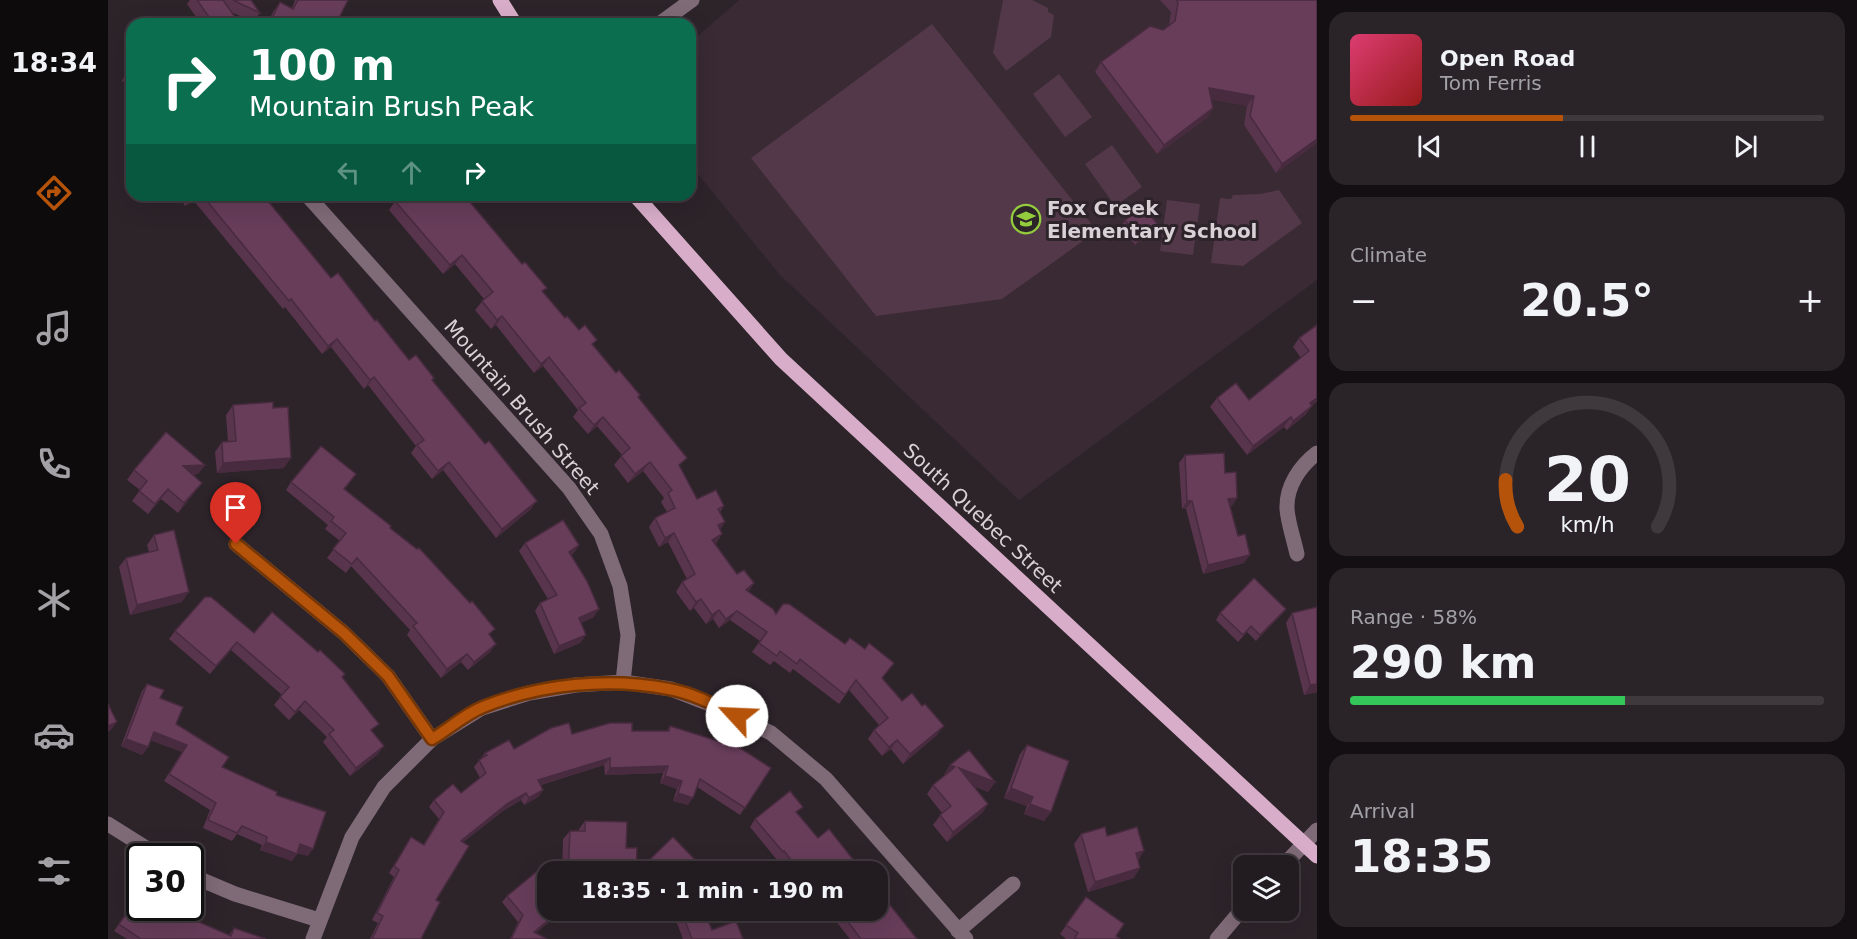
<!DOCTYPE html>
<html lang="en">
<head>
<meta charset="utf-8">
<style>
  :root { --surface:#221b20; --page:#2a2429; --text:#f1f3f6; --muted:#a2a1a5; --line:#3f393e; --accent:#b45309 }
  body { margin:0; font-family:"DejaVu Sans",sans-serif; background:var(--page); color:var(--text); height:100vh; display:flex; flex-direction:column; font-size:22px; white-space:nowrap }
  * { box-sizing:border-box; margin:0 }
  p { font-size:20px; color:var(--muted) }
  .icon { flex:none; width:33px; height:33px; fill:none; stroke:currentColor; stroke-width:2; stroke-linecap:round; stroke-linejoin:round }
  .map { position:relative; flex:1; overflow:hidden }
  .panel { display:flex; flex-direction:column; gap:12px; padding:12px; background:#130f12; width:540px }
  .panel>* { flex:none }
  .hud { position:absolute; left:18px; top:18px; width:570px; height:183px; border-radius:18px; box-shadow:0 6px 24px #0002,0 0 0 2px var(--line); background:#0b6e4f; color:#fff; overflow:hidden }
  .buttons { position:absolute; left:1125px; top:855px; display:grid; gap:12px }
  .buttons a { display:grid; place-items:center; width:66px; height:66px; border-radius:12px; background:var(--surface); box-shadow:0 6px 24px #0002,0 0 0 2px var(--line); font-size:30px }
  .speed { position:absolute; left:18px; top:843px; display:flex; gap:12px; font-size:30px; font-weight:700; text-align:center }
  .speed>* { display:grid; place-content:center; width:78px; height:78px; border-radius:50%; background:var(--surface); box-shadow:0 6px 24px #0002,0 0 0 2px var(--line); line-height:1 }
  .speed .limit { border:3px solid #111; border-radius:9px; background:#fff; color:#111 }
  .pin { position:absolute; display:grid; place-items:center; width:51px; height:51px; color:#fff; margin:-62px -26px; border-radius:50% 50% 50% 0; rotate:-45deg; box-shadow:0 0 6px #0007 }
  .pin .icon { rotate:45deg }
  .me { position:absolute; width:66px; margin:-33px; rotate:295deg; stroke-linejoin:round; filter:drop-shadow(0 0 4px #0008) }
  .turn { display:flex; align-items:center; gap:21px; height:126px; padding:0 24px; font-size:27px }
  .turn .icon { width:78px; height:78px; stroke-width:2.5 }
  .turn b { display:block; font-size:42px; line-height:51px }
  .lanes { display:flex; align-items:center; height:57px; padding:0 24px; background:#0003; justify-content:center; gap:30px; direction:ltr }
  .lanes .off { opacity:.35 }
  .big { font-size:45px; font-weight:600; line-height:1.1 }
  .panel .widget { flex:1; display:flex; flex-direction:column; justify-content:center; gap:9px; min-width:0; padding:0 21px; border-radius:18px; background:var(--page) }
  .panel .dial { align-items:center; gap:0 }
  .dial svg { height:156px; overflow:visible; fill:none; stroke:var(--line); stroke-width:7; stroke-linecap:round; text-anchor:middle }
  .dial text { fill:var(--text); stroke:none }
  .song { display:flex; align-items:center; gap:18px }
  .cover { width:72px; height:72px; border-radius:9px; background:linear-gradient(135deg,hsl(340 70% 55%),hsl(0 70% 35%)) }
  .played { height:6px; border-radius:3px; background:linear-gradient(90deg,var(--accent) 45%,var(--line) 45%) }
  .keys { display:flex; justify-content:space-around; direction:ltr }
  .heat { display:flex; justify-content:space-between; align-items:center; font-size:33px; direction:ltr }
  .charge { height:9px; border-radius:4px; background:linear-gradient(90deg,#34c759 58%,var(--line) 0) }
  .trip { position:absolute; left:429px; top:861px; width:351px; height:60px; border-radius:18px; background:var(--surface); box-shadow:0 6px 24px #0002,0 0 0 2px var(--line); font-weight:600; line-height:60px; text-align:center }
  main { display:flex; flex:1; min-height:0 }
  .tab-bar { display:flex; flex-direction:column; width:108px; justify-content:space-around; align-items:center; background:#0e0b0d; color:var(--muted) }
  .tab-bar .icon { width:42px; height:42px }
  .tab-bar .selected { color:var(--accent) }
  .tab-bar b { font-size:27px; color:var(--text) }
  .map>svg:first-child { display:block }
  .built { fill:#392a34 }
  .green { fill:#53384a }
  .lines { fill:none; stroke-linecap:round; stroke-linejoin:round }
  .minor { stroke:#7f6a78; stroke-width:15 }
  .major { stroke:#d8adc9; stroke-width:15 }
  .wall { fill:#59344d }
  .shaded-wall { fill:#482b3f }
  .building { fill:#673d5a; stroke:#482b3f; stroke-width:1.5 }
  .route-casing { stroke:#753606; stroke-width:15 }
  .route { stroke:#b45309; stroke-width:10 }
  .labels { text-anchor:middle; stroke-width:6; stroke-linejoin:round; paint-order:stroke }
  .poi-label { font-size:20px; font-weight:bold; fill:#d8d1d5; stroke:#2d242a; text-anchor:start }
  .street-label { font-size:20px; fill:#d8d1d5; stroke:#2d242a }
</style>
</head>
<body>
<main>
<nav class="tab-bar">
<b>18:34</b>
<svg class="icon selected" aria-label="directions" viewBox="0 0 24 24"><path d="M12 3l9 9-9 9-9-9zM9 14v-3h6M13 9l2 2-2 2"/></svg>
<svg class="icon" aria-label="music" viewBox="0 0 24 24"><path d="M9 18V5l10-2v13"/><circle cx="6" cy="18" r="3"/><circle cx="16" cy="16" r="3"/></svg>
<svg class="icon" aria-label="phone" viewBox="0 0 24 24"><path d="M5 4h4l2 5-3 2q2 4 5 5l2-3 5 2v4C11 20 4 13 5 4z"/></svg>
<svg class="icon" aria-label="climate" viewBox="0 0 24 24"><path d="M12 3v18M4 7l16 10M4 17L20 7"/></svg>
<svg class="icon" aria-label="car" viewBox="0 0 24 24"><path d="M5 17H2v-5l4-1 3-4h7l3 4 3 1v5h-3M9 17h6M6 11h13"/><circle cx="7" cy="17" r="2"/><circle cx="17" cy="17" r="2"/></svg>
<svg class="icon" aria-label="filters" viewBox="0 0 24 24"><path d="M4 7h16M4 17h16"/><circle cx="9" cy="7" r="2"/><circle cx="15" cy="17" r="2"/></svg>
</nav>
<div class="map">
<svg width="1209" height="939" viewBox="0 0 1209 939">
  <rect width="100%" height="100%" fill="#2d242a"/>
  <polygon class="built" points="631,0 1209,0 1209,280 911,500 671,274 582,164 582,43"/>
  <g class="green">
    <polygon points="895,0 924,0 940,8 940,12 946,15 943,37 898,71 885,53"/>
    <polygon points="824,24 989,231 894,299 768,316 643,158"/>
    <polygon points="951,74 984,117 957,137 925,94"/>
    <polygon points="1004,145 1034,187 1007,206 977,164"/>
    <polygon points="1171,190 1194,223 1135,266 1103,263 1112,198 1123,199 1125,195 1152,194"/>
    <polygon points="1059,200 1092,204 1085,255 1052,251"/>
  </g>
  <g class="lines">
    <g class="minor">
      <polyline points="551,24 584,0"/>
      <polyline points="199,195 461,488 493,534 512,586 520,635 515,682"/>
      <polyline points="128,544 236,633 280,676 324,739"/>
      <path d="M1189,554C1186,540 1180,523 1179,509C1178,486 1192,466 1209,453"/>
      <polyline points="0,824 51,856"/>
      <polyline points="1175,866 1209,830"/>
      <polyline points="82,875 127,894 211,920"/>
      <polyline points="850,931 905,884"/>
      <polyline points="205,939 244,837 276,787 324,739 374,708 421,693 468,685 515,682 563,689 612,708 663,733 718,779 858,939"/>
      <polyline points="1109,939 1136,907"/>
    </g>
    <g class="major">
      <polyline points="392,0 407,24"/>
      <polyline points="527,195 673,359 1209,856"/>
    </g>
  </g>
  <g class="wall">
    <polygon points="82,0 143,0 152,13 145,22 123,12 132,24 93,24 79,4"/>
    <polygon points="187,0 240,0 228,24 159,24 165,12 172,2 184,8"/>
    <polygon points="1052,0 1209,0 1209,143 1168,173 1136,125 1139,106 1103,99 1105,108 1099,118 1049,154 987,72 993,62 1055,30 1061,26 1063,12"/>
    <polygon points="24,60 24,86 14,81"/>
    <polygon points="24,98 24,109 20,106"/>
    <polygon points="71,195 155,195 223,278 267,321 301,360 326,378 324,381 423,509 388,538 335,470 324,479 303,453 308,446 260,385 256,389 223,347 214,354 177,307 175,309 86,201 77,206"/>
    <polygon points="283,195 356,195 457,318 485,345 508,373 530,398 573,468 589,499 616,506 612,512 617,522 612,529 614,534 607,544 629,574 646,583 640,592 668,614 775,678 794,701 829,735 795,764 783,749 774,756 760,739 766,730 771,725 741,690 731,704 685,669 682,673 666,661 662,665 644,652 652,641 622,620 611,628 605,619 598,624 586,608 582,611 568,592 574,582 579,579 560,542 551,547 541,527 547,518 559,512 553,502 556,498 535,471 520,483 506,465 514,455 489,426 480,434 465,417 470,410 435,366 426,373 388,325 383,329 367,310 376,299 347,264 335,274 281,210 288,200"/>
    <polygon points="1017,220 1050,225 1046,231 1027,245 1013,227"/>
    <polygon points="1209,325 1204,406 1197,415 1179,430 1176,427 1139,455 1102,407 1109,398 1141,400 1193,358 1185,347 1191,338"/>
    <polygon points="125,405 165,408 176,468 109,473 107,452 114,442 120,442 118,415"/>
    <polygon points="1077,455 1117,473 1124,506 1122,506 1136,563 1095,574 1078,509 1074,509 1071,463"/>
    <polygon points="97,465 90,474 84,475 87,492 70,513 53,499 40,514 24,501 32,490 19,480 26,470"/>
    <polygon points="248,474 237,489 282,528 382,636 382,652 360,670 353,662 333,678 299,635 302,630 243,566 238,573 219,558 232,541 217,529 220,525 178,490 183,482"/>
    <polygon points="46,535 74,602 22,615 11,567 18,558 41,552 39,545"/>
    <polygon points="417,543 471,545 465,554 463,555 486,617 473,623 478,635 472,643 446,654 427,611 432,603 440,599 411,551"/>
    <polygon points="1209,607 1209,692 1196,695 1178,623 1184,613"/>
    <polygon points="1112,613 1173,615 1148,641 1139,632 1130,642 1108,620"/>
    <polygon points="67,631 146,633 234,677 265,733 270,754 242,776 215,742 219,737 191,710 181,720 166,705 174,695 123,650 102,674 61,639"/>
    <polygon points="39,684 52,698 68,724 114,767 168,795 200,856 189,853 184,861 152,850 154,845 129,834 124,841 95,828 102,810 56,781 74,752 42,740 40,747 34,755 13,746 34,691"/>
    <polygon points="562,726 663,768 632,815 589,787 580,805 565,801 569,789 552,783 555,773 497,775 496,765 433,785 435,790 430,797 416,805 413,800 395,811 355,842 328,900 313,939 262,939 270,923 264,920 286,877 281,873 303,837 315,845 331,819 321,807 326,800 353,793 372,778 366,767 377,753 406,749 464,734 559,731"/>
    <polygon points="919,745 943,812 936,821 916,814 919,806 896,798 912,754"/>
    <polygon points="842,765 887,782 880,792 866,786 880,804 874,813 839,842 825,825 834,813 819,794 825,785 837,775 836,775"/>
    <polygon points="690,814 710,838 755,872 681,872 671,859 669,860 642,827 647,819"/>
    <polygon points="477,821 518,848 528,872 454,872 455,839 462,831 471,831 471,829"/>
    <polygon points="973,834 999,836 1030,860 1026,878 980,892 966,844"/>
    <polygon points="433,868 428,933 439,939 402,939 410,922 394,902 399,896"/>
    <polygon points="32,894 32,908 121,935 126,928 158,939 19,939 6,931"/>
    <polygon points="978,897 1008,936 1012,939 958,939 952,934"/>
    <polygon points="543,910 556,910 549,917"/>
    <polygon points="564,910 596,910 604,930 635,939 575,939"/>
    <polygon points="719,910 770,910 809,939 742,939"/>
  </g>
  <g class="shaded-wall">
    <polygon points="1101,88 1146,96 1139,106 1094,98"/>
    <polygon points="1105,108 1099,118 1049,154 1056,145"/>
    <polygon points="1209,139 1209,143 1168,173 1174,164"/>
    <polygon points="87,195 90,195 86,201 77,206 83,197"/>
    <polygon points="1050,225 1046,231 1027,245 1031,239"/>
    <polygon points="354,255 347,264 335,274 342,265"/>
    <polygon points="394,316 388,325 383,329 389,320"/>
    <polygon points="229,339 223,347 214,354 220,346"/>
    <polygon points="441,357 435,366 426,373 433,364"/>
    <polygon points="266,377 260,385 256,389 262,380"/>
    <polygon points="1209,398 1209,402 1195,412 1202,403"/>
    <polygon points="1204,406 1197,415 1179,430 1185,421"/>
    <polygon points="495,417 489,426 480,434 486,425"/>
    <polygon points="1183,417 1176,427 1139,455 1145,446"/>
    <polygon points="183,458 176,468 109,473 115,463"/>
    <polygon points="341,462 335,470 324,479 330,471"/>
    <polygon points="542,462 535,471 520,483 527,474"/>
    <polygon points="97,465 90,474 68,476 75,466"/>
    <polygon points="94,483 87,492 70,513 76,503"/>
    <polygon points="60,489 53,499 40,514 47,504"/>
    <polygon points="1129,498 1124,506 1115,507 1120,499"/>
    <polygon points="429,501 423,509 388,538 394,529"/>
    <polygon points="1079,501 1084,501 1078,509 1074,509"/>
    <polygon points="617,522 610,531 610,525"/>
    <polygon points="566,533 560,542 551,547 557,538"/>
    <polygon points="614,534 608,544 597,549 604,540"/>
    <polygon points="471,545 465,554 455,560 461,552"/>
    <polygon points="1142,555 1136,563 1095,574 1100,565"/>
    <polygon points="646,583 640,593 638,590"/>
    <polygon points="81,592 74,602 22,615 29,605"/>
    <polygon points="593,599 586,608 582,611 588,602"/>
    <polygon points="491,609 486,617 465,626 471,618"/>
    <polygon points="1178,609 1173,615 1148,641 1152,635"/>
    <polygon points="611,610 605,619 598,624 604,615"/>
    <polygon points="629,611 622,620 611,628 618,619"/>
    <polygon points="478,635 472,643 446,654 451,646"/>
    <polygon points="129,642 123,650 102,674 108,666"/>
    <polygon points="388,644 382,652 360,670 366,662"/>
    <polygon points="359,654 353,662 333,678 339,669"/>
    <polygon points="1209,684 1209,692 1196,695 1202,685"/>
    <polygon points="197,701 191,710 181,720 187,712"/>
    <polygon points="9,722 2,731 0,732 0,726"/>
    <polygon points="836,726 829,735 795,764 802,754"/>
    <polygon points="46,732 79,745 74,752 40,739"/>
    <polygon points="18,739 40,747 34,755 13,746"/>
    <polygon points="789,740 783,749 774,756 781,747"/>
    <polygon points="276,746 270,754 242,776 248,768"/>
    <polygon points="502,758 496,765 425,787 430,780"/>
    <polygon points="842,765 847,767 841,777 836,775"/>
    <polygon points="560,766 555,773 497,775 502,768"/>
    <polygon points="851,768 887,782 880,792 845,778"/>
    <polygon points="557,776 574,781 569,789 552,783"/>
    <polygon points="903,788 925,797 919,806 896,798"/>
    <polygon points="435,790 430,797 416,805 421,798"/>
    <polygon points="418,793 413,800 395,811 348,848 353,841 400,803"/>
    <polygon points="570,793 585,798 580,805 565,801"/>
    <polygon points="880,804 874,813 839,842 845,832"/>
    <polygon points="922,804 943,812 936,821 916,814"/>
    <polygon points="158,842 189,854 184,861 152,850"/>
    <polygon points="192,844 205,849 200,856 187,852"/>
    <polygon points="1036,851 1030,861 1028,853"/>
    <polygon points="1032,868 1026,878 980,892 987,882"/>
    <polygon points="453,910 456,910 421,939 426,932"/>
  </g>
  <g class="building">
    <polygon points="89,0 115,0 132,24 106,24"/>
    <polygon points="125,0 143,0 152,13"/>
    <polygon points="190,0 240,0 228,24 176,24 164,18 172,2 185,9"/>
    <polygon points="1068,0 1209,0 1209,139 1174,164 1142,116 1146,96 1101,88 1105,108 1056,145 993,62 1042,26 1055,30 1067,21 1070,3"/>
    <polygon points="24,64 24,73 20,71"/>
    <polygon points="94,195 155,195 223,278 230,273 267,321 269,320 301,360 308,355 326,378 324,380 377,444 381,441 429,501 394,529 341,462 330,471 309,445 316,440 266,377 262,380 229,339 220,346 183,299 181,301"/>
    <polygon points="294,195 356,195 414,264 417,262 439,288 434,291 457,318 459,316 471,330 477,325 489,340 484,344 508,373 511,370 532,395 530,397 579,458 571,465 589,499 608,490 616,506 610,509 617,522 610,525 614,534 604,540 629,574 636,570 646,583 638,590 665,609 668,614 675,604 681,604 737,644 742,638 757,649 761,643 786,663 774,678 794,701 804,693 814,706 817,704 836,726 802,754 789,740 781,747 766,730 780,718 748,680 737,695 692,659 689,664 672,651 669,656 651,643 659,632 629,611 618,619 611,610 604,615 593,599 588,602 574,582 587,574 566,533 557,538 547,518 567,508 560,493 564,490 542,462 527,474 513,456 522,448 495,417 486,425 471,408 478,403 441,357 433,364 394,316 389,320 374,301 385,292 354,255 342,265 287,201"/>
    <polygon points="1036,206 1050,225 1031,239 1017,220"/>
    <polygon points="1209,325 1209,398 1202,403 1204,406 1185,421 1183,417 1145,446 1109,398 1128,383 1141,400 1201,351 1191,338"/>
    <polygon points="165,402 165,408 180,407 183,458 115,463 114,442 128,441 125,405"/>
    <polygon points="58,432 97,465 75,466 94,483 76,503 60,489 47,504 31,491 39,481 26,470"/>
    <polygon points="213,446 248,474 236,489 283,526 282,528 309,549 311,548 362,603 364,601 387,629 381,634 388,644 366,662 359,654 339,669 305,626 309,623 249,558 244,564 225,549 238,533 223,521 226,517 183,482"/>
    <polygon points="1116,453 1117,473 1128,472 1129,498 1120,499 1130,536 1137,534 1142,555 1100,565 1084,501 1079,501 1077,455"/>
    <polygon points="455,520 471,545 461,552 479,581 491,609 471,618 478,635 451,646 432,603 449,595 417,543"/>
    <polygon points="66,530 81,592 29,605 18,558 50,550 46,535"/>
    <polygon points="1146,578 1178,609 1152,635 1143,626 1135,635 1112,613"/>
    <polygon points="97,597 103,597 146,633 164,612 210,652 212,650 237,674 234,677 271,724 263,730 276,746 248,768 221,734 226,730 197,701 187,712 172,697 181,687 129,642 108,666 67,631"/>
    <polygon points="1209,607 1209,684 1202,685 1184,613"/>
    <polygon points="39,684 56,690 52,698 75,707 68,724 121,757 114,767 169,792 168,795 218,812 205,849 192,844 189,854 158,842 159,837 134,826 129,833 100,820 108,803 61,774 79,745 46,732 40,747 18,739"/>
    <polygon points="0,704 9,722 0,726"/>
    <polygon points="461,723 464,734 502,723 524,723 524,731 561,731 562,726 632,748 663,768 637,808 592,779 585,798 570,793 574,781 557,776 560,766 502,768 502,758 430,780 435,790 421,798 418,793 400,803 353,841 361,846 328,900 332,902 313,939 264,939 275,916 269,913 291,870 286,866 303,837 316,845 336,812 326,800 345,784 353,793 378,773 371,760 379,755 377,753 401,740 406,749 443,728"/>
    <polygon points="919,745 961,761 943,812 922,804 925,797 903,788"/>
    <polygon points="861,750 887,782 851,768 880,804 845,832 832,815 843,806 825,785 847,767 842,765"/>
    <polygon points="682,791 695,807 688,812 710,838 721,829 755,872 692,872 676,851 675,852 647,819"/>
    <polygon points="477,821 519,822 518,848 529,848 528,872 460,872 462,831 477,831"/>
    <polygon points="997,827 999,836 1029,827 1036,851 1028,853 1032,868 987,882 973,834"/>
    <polygon points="565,837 597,870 595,872 529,872"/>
    <polygon points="433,868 440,876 440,910 453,910 426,932 439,939 403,939 415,915 399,896"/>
    <polygon points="770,890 809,939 753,939 731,910 770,910"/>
    <polygon points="32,894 32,908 59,908 123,936 126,928 158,939 33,939 11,924"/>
    <polygon points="978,897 1016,924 1008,936 1012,939 966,939 970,933 958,925"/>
    <polygon points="573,910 596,910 604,930 628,921 635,939 584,939"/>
  </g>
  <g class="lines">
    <g class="route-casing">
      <path id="route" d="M128,544L236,633L280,676L324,739C341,729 357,714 375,707C432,684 501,677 561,689C584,693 609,706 629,716"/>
    </g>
    <use href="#route" class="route"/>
  </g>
  <defs>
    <g id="school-ring" transform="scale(1.5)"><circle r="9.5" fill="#2d242a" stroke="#93cd3d" stroke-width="1.5"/><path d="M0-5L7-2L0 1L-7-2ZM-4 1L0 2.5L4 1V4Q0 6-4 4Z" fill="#93cd3d"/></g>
  </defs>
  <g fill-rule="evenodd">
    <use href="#school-ring" x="918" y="219"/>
  </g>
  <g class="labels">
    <g class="poi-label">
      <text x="939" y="215">Fox Creek<tspan x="939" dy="23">Elementary School</tspan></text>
    </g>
    <g class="street-label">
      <text transform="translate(414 407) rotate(49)" y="7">Mountain Brush Street</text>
      <text transform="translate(875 518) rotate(43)" y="7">South Quebec Street</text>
    </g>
  </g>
</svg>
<div class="buttons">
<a><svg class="icon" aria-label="layers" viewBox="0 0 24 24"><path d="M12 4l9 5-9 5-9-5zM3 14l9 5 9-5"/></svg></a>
</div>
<div class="speed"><div class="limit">30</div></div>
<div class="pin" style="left:128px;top:544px;background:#d93025"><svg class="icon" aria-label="arrive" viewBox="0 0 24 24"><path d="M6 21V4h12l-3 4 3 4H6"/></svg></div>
<svg class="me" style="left:629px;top:716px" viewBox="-20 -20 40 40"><circle r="19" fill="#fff"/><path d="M0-13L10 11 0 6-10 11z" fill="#b45309"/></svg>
<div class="trip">18:35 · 1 min · 190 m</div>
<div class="hud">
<div class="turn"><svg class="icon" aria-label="right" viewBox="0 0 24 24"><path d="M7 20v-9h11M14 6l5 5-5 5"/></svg><div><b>100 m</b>Mountain Brush Peak</div></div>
<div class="lanes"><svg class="icon off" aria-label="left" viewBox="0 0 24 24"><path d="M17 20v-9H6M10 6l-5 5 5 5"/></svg><svg class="icon off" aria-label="ahead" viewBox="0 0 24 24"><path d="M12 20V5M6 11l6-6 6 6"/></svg><svg class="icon" aria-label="right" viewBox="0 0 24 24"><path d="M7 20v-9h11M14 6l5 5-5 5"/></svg></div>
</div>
</div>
<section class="panel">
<div class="widget">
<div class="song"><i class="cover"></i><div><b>Open Road</b><p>Tom Ferris</p></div></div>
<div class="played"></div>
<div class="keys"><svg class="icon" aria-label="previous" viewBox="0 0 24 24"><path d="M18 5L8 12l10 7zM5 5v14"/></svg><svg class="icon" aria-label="pause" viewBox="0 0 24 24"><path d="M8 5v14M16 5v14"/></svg><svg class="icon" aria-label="next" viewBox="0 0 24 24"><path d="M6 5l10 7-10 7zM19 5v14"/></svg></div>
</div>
<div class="widget"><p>Climate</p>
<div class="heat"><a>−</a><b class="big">20.5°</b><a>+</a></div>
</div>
<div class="widget dial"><svg viewBox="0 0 100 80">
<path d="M14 69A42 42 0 1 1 86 69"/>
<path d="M14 69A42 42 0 0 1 8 45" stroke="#b45309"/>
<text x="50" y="56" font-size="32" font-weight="700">20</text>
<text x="50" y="72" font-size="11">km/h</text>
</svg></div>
<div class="widget"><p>Range · 58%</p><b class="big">290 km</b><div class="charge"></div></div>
<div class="widget"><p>Arrival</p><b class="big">18:35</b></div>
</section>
</main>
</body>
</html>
